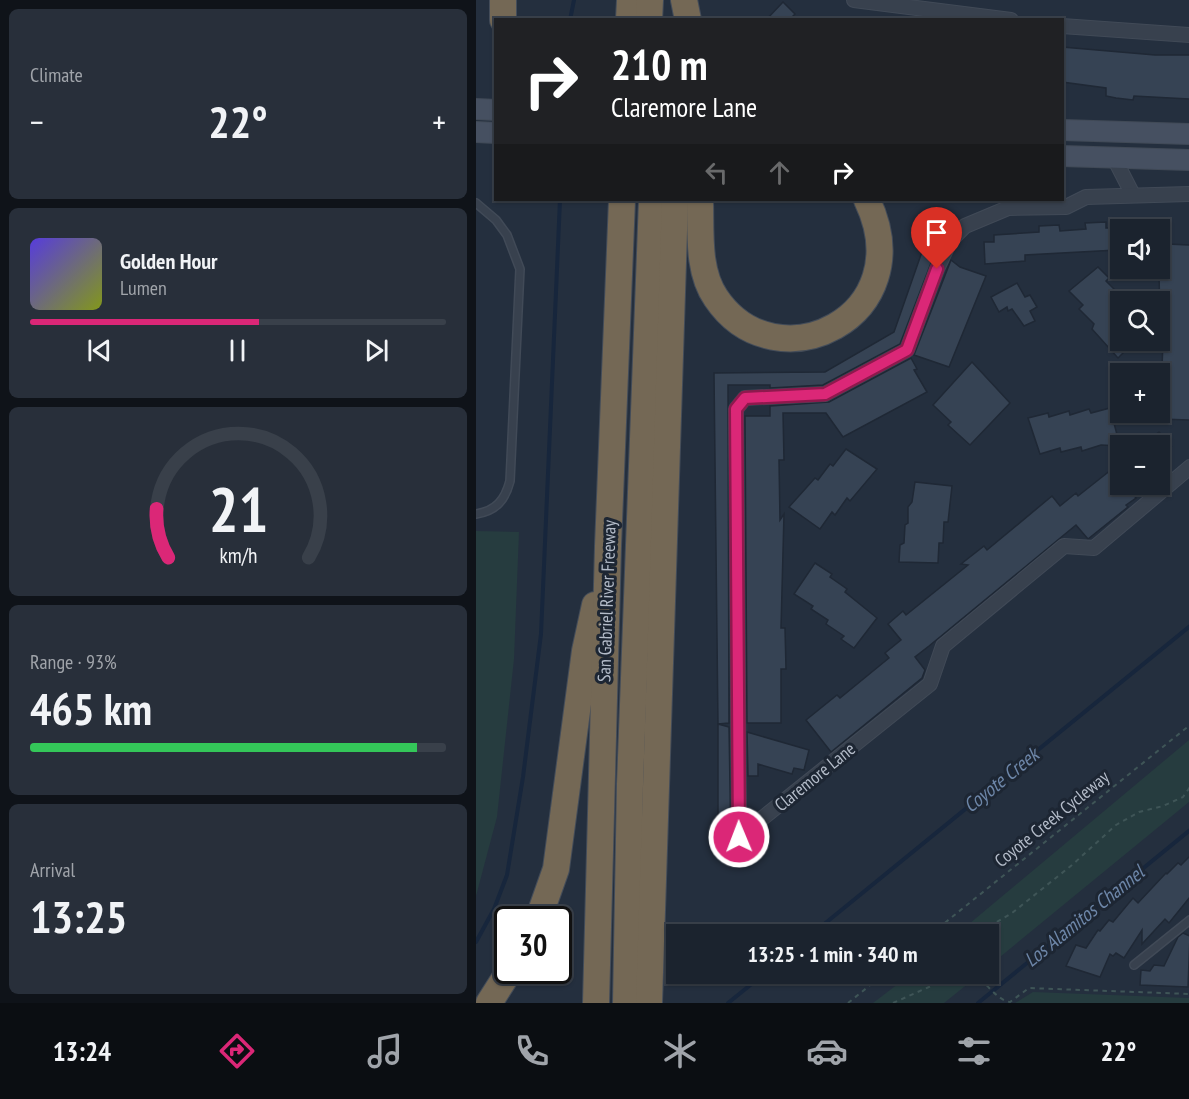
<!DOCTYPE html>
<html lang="en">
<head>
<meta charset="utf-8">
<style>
  :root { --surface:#1b232e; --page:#282f3a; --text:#f1f3f6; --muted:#a0a4aa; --line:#39404a; --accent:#db2777 }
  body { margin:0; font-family:"PT Sans Narrow",sans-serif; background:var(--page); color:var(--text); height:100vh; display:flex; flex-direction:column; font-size:22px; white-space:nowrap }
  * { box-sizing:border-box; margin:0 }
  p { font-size:20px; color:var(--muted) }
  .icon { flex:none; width:33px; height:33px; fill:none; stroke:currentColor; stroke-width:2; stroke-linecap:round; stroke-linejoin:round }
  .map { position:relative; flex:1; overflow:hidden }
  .side { display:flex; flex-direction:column; gap:9px; padding:9px; background:#0f1319; width:476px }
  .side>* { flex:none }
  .banner { position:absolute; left:18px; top:18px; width:570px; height:183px; border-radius:0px; box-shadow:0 2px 4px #0004,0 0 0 2px var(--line); background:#202124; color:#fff; overflow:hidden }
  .fabs { position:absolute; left:634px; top:219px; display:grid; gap:12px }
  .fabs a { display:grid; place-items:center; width:60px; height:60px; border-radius:0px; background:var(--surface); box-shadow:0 2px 4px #0004,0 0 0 2px var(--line); font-size:30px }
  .speed { position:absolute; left:18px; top:906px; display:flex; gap:12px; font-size:30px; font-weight:700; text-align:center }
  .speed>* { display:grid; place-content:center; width:78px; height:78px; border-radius:50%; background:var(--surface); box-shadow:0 2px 4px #0004,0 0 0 2px var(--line); line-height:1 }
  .speed .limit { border:3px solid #111; border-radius:9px; background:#fff; color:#111 }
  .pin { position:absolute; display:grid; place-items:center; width:51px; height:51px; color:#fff; margin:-62px -26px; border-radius:50% 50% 50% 0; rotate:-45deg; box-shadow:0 0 6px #0007 }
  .pin .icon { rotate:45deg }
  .me { position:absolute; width:66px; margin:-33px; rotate:359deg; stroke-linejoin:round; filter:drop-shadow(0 0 4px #0008) }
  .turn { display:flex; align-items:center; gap:21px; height:126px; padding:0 18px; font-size:27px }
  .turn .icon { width:78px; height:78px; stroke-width:2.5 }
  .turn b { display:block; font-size:42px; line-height:51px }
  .lanes { display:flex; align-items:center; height:57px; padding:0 18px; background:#0003; justify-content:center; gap:30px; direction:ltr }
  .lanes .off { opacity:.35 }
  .big { font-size:45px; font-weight:700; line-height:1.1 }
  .side .widget { flex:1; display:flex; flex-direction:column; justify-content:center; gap:9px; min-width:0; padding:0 21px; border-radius:9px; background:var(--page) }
  .side .dial { align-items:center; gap:0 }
  .dial svg { height:156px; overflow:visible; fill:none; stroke:var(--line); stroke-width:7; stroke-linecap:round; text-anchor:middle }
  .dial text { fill:var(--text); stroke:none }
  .song { display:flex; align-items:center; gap:18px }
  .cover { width:72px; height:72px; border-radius:9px; background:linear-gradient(135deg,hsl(250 70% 55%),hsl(70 70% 35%)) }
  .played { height:6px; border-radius:3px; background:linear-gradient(90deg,var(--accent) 55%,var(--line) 55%) }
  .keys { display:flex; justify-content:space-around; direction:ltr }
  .heat { display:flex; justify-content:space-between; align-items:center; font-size:33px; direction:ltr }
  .charge { height:9px; border-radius:4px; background:linear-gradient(90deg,#34c759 93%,var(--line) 0) }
  .trip { position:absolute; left:190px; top:924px; width:333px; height:60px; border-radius:0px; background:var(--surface); box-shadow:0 2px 4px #0004,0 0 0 2px var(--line); font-weight:700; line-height:60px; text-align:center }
  .dock { display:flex; height:96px; justify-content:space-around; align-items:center; background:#0b0e12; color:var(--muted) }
  .dock .icon { width:42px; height:42px }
  .dock .selected { color:var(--accent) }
  .dock b { font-size:27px; color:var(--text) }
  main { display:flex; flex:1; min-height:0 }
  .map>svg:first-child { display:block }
  .green { fill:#263c3f }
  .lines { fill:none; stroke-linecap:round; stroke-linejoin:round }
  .stream { stroke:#17263c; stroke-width:4 }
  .building { fill:#364354; stroke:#1f2835; stroke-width:1.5 }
  .lane-casing { stroke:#414a57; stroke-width:10 }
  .street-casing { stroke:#414a57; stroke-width:16 }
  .secondary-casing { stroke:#414a57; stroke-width:22 }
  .highway-casing { stroke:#434c59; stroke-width:28 }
  .path { stroke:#3f5557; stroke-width:2; stroke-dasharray:4.5 4.5; stroke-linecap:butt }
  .lane { stroke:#38414e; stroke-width:7 }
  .street { stroke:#38414e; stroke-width:14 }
  .secondary { stroke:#465061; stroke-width:20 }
  .highway { stroke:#746855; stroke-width:26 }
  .route-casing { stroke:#8e194d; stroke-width:15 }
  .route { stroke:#db2777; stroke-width:10 }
  .labels { text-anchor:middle; stroke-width:6; stroke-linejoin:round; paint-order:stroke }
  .street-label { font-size:18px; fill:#b4bcc9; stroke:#1d2633 }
  .water-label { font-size:20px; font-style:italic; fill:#6d86a8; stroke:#1d2633 }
</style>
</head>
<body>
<main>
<section class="side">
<div class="widget"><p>Climate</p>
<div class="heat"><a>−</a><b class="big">22°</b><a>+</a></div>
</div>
<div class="widget">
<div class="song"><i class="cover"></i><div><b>Golden Hour</b><p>Lumen</p></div></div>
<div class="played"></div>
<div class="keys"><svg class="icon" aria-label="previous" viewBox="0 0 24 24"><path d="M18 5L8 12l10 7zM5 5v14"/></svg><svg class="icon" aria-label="pause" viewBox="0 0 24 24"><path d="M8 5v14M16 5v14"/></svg><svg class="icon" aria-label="next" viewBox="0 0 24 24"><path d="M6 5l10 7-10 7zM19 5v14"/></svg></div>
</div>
<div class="widget dial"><svg viewBox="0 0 100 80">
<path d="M14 69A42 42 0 1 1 86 69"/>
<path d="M14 69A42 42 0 0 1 8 44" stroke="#db2777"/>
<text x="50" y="56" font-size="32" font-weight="700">21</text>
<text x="50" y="72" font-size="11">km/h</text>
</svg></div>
<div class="widget"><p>Range · 93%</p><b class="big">465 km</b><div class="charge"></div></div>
<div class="widget"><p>Arrival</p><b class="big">13:25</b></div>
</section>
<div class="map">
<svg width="714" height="1003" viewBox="0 0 714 1003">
  <rect width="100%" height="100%" fill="#242f3e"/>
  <g class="green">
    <polygon points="0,531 43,532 38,659 21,817 0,896"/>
    <polygon points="713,740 713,802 513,966 513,934 481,934"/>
    <polygon points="435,974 504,974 468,1003 397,1003"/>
    <polygon points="557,992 713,998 713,1003 539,1003"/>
  </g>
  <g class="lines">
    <g class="stream">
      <polyline points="94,20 98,0"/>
      <polyline points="336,934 714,626"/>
      <polyline points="0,942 18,909 31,875 47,777 65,634 84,200"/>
      <polyline points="252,1003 288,974"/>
      <polyline points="502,1003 714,830"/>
    </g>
  </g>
  <g class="building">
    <polygon points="307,2 319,14 313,20 290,20"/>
    <polygon points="586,47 679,55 714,55 714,99 658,96 657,100 640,98 630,96 630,88 586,82"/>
    <polygon points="630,222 630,228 640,228 641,250 549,255 549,261 509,264 508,242 518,242 518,235 563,232 563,226 583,225 584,231 610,229 609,223"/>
    <polygon points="691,244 714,245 714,420 684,419 688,316 684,316 683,275 690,276"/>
    <polygon points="448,246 460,250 424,344 347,385 294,388 294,385 252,385 253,723 242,724 238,373 349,372 418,332"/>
    <polygon points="475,260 484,267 510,276 473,367 438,355"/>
    <polygon points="622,267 633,278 630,281 645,296 645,340 660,340 642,358 616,329 618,324 603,309 607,305 593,291"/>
    <polygon points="541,283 549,297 554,295 561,307 554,311 559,321 548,326 536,309 532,311 531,307 523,312 515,297"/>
    <polygon points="435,358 441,369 438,370 451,392 367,437 350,413 307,413 308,460 303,460 304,520 308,514 305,628 309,628 310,669 305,669 305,723 271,723 269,416 294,416 294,406 353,402"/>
    <polygon points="496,362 534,403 494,445 472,425 475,422 457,405"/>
    <polygon points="634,408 644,446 625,445 606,451 605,447 585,452 584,448 564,454 552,418 572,413 573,417 593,411 594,415 613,409 615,413"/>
    <polygon points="683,432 695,446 666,446"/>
    <polygon points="370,449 401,469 374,501 371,498 359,515 356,512 344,529 313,507 339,478 342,480 354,464 357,466"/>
    <polygon points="645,462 645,484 650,484 660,498 650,505 652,507 612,539 600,525 453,646 439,657 449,670 446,678 355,752 330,720 361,695 364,698 413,658 409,653 425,640 412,624 427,611 430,615 492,565 485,564 508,546 511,550 576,496 584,506 600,493 602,496"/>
    <polygon points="439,482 476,486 472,522 468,522 467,543 463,543 462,563 423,562 424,545 428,543 429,525 432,523 432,507 436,502"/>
    <polygon points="339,563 356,574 354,577 371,589 369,592 401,618 378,648 365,639 368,636 350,624 352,620 335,609 337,606 318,594"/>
    <polygon points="242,724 253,727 255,845 242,845"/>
    <polygon points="271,732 333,750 328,770 318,768 316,774 282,764 282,776 272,776"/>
    <polygon points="714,856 714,897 693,923 689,919 666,944 666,930 648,958 640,953 637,956 634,954 624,977 590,966 600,945 610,948 622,930 624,931 633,920 637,922 657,898 662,903 690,873 691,874 702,863 705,865"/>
    <polygon points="707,933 714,936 712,987 664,985 665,970 674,971 678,965 688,966 702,937"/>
  </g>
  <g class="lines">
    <g class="lane-casing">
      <g id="lane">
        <path d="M0,203L20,220L31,235L44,269L34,481C29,500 20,511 0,514"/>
        <polyline points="658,965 714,920"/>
      </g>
    </g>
    <g class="street-casing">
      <g id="street">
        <polyline points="378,0 535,20"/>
        <polyline points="586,26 714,35"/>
        <polyline points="638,158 657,195"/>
        <polyline points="714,194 610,197 590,207 532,208 489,226 474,241 461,269 431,350 349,394 269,398 260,409 263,837 454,684 467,646 588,546 618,548 714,467"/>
      </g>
    </g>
    <g class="secondary-casing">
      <g id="secondary">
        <polyline points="0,109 20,110"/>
        <polyline points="586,130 714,134"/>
        <polyline points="0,132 20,133"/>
        <polyline points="586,156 714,160"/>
      </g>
    </g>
    <g class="highway-casing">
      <g id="highway">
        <polyline points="208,0 212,20"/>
        <polyline points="27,20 27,0"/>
        <polyline points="153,20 154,0"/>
        <polyline points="173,20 174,0"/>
        <path d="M224,200C225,231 221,271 240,298C300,387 447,317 391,200"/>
        <polyline points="62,920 80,869 109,651 119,605"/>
        <polyline points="13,1003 34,970"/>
        <polyline points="120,1003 132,546 146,200"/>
        <polyline points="150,1003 154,784 176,200"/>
        <polyline points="173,1003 199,200"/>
      </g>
    </g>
    <g class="path">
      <polyline points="455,934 714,725"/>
      <polyline points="508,934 514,926 536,913 596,865 640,825 663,812 687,806 707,797 714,787"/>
      <path d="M497,974C510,981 520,1000 534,1002L553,988L714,994"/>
      <polyline points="372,1003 408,974"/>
      <polyline points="417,1003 464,982 474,974"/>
    </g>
    <use href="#lane" class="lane"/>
    <use href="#street" class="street"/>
    <use href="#secondary" class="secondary"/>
    <use href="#highway" class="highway"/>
  </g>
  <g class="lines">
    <g class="route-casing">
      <polyline id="route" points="263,837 260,409 269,398 349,394 431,350 461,269"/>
    </g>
    <use href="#route" class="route"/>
  </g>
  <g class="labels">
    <g class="street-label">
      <text transform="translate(131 601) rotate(-88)" y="6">San Gabriel River Freeway</text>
      <text transform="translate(339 777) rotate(-39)" y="6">Claremore Lane</text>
      <text transform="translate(576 819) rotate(-39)" y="6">Coyote Creek Cycleway</text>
    </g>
    <g class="water-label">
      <text transform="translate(525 780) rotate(-39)" y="7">Coyote Creek</text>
      <text transform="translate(608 916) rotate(-39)" y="7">Los Alamitos Channel</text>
    </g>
  </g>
</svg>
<div class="fabs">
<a><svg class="icon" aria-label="sound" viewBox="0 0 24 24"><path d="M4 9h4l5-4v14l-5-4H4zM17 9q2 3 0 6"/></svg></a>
<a><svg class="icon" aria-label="search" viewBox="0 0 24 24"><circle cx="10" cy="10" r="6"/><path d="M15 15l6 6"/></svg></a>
<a>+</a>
<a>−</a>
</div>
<div class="speed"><div class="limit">30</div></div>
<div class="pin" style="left:461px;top:269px;background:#d93025"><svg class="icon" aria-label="arrive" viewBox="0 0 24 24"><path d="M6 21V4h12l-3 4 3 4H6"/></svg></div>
<svg class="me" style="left:263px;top:837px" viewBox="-20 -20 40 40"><circle r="17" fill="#db2777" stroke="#fff" stroke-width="3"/><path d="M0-11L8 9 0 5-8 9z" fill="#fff"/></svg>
<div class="trip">13:25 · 1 min · 340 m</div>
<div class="banner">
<div class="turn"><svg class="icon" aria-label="right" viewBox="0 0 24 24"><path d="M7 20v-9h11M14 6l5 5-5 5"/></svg><div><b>210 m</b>Claremore Lane</div></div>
<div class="lanes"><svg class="icon off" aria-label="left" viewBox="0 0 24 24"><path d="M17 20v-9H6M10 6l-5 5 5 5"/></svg><svg class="icon off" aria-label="ahead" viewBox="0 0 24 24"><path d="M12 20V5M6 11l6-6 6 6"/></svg><svg class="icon" aria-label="right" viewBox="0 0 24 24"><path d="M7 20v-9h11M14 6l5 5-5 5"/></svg></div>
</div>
</div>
</main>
<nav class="dock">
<b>13:24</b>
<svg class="icon selected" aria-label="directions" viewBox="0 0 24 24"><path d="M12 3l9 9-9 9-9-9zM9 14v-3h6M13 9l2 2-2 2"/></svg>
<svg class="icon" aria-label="music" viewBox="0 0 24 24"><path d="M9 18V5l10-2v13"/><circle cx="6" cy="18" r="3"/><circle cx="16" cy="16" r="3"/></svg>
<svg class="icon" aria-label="phone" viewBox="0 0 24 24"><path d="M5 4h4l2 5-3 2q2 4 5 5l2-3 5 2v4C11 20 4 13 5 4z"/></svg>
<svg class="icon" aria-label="climate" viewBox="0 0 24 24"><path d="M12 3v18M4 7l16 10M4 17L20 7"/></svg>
<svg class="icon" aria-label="car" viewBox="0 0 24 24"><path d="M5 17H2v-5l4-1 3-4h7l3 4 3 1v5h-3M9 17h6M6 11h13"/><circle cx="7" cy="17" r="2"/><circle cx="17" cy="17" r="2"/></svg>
<svg class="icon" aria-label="filters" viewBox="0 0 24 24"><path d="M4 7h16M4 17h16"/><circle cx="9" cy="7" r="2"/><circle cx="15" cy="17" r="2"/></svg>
<b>22°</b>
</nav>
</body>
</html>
